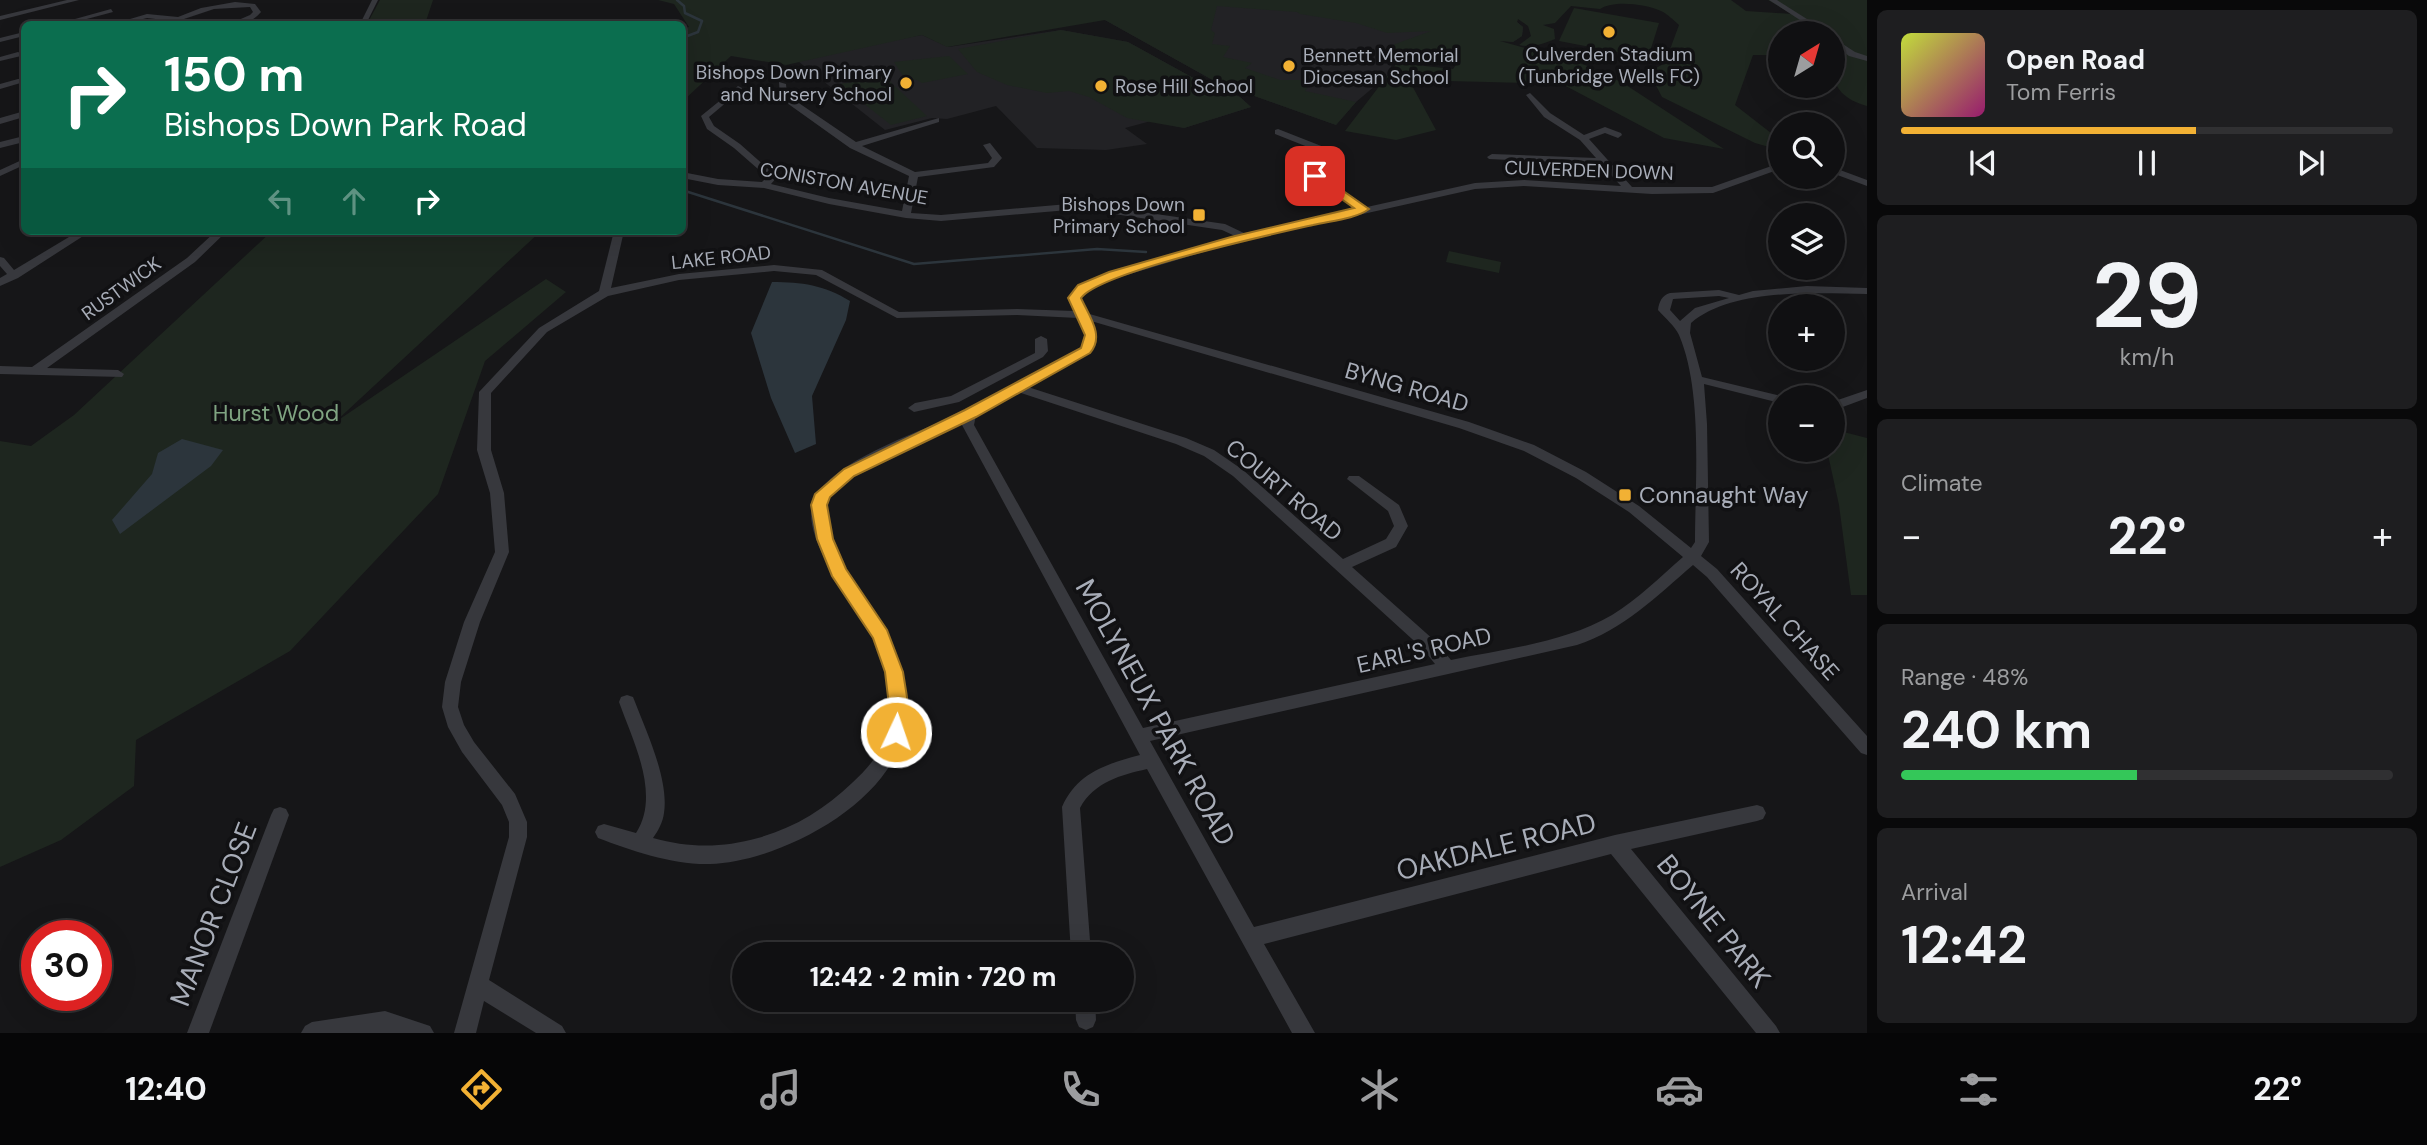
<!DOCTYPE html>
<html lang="en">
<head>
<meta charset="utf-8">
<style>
  :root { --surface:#101012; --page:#1e1e20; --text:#f1f3f6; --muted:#9c9d9f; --line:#303032; --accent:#f2b134 }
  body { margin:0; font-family:"DM Sans",sans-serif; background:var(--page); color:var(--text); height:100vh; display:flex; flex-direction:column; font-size:26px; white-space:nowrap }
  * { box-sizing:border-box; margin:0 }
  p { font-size:23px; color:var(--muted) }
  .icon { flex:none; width:38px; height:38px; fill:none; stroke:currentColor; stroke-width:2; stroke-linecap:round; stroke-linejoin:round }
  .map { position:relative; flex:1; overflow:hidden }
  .drawer { display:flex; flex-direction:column; gap:10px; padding:10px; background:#09090a; width:560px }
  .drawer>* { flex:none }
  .top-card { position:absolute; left:21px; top:21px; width:665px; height:214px; border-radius:10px; box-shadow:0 7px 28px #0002,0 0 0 2px var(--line); background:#0b6e4f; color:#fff; overflow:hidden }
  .needle { width:46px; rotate:37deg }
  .tools { position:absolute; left:1768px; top:21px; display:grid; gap:14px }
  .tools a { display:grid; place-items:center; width:77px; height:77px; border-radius:50%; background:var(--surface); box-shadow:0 7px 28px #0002,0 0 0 2px var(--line); font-size:35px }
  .speed { position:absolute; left:21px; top:920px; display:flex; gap:14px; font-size:35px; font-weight:700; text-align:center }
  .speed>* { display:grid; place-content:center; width:91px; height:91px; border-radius:50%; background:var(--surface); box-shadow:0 7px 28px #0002,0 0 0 2px var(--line); line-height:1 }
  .speed .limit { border:10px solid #d22; background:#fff; color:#111 }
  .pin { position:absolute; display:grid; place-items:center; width:60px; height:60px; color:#fff; margin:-30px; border-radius:14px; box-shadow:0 4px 10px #0006 }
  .me { position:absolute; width:77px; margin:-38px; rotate:3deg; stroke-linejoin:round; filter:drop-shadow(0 0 5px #0008) }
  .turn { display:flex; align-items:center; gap:24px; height:147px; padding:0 28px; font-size:32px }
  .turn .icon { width:91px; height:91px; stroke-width:2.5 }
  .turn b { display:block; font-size:49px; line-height:60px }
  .lanes { display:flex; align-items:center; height:66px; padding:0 28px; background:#0003; justify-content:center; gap:35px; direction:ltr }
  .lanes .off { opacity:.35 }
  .big { font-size:52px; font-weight:700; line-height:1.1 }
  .drawer .tile { flex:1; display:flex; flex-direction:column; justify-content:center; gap:10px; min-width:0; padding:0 24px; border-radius:10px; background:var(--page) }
  .drawer .dial { align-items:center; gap:0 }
  .dial b { font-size:91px; line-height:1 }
  .song { display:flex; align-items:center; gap:21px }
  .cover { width:84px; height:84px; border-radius:10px; background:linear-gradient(135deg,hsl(70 70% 55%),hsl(320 70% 35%)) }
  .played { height:7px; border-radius:4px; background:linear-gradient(90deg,var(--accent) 60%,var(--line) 60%) }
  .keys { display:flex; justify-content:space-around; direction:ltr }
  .heat { display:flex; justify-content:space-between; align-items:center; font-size:38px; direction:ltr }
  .charge { height:10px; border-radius:5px; background:linear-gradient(90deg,#34c759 48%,var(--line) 0) }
  .trip { position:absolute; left:732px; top:942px; width:402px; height:70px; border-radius:35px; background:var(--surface); box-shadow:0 7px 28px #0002,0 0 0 2px var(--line); font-weight:700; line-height:70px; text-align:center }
  .tab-bar { display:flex; height:112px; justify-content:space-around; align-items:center; background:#060607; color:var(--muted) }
  .tab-bar .icon { width:49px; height:49px }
  .tab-bar .active { color:var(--accent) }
  .tab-bar b { font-size:32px; color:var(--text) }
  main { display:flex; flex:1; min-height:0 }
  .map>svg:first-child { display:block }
  .built { fill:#222225 }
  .green { fill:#1e261f }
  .water { fill:#2c353c }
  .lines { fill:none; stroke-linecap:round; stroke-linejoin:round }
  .stream { stroke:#2c353c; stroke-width:2.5 }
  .street { fill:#37383d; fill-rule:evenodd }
  .route { fill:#f2b134; stroke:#9d7322; stroke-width:2 }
  .poi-dot { fill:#f2b134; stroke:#111113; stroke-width:2.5 }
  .labels { text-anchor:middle; stroke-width:7; stroke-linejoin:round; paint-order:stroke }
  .far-poi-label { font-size:19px; fill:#a8adb8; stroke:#111113; text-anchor:start }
  .far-street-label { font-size:19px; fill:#a8adb8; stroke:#111113 }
  .street-label { font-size:23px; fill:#a8adb8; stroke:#111113 }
  .park-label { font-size:23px; fill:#7fa381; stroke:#111113 }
  .poi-label { font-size:23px; fill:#a8adb8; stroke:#111113; text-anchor:start }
  .near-street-label { font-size:28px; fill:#a8adb8; stroke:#111113 }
</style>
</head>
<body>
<main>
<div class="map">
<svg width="1867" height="1033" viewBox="0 0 1867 1033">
  <rect width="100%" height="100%" fill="#161618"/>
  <g class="built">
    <polygon points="1085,0 1492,0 1520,2 1517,22 1523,27 1522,36 1513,42 1450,33 1390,46 1395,56 1388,75 1356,102 1336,125 1218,83 1087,10"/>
    <polygon points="1061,30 1128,42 1197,80 1240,97 1251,107 1184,128 1151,121 1125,128 1147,144 1106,150 1037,148 996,106 947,119 932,118 885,130 794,58 922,35 948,47"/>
  </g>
  <g class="green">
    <polygon points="380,0 433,0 425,24 367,24"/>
    <path d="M658,0H1731L1746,11L1792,14L1768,0H1867V106C1826,95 1832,69 1832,33H1780V55H1753L1735,105L1780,140V150L1755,143L1662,97L1649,72L1665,63L1679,25C1674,21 1668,14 1661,11C1645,4 1614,0 1600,9L1571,6L1555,23L1543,25L1554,29L1555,39C1542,44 1533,48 1519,45L1531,36L1528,26L1518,19L1517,22L1523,27L1522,36L1513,42L1500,41L1585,65L1623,83L1724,149L1664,138L1562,84L1409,80L1436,130L1396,140L1345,131L1397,63L1453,69L1458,62L1395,56L1390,46L1431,31L1387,33L1356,23L1300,14L1297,12L1217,6L1211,30L1215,33L1212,44L1230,46L1223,57L1252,63L1245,68L1280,80H1313L1305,91L1356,102L1336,125L1218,83L1105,20L947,47L922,35L786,65L731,56L683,101V28L689,27L674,4Z"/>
    <polygon points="1574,8 1659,23 1648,58 1559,41"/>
    <polygon points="1061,30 1128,42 1197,80 1240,97 1251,107 1184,128 1127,118 1089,97 1069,91 1047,93 1007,85 977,72 958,49"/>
    <polygon points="949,56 968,74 922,83 917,80 905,79 894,62"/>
    <polygon points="886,78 927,116 891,125 839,84"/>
    <polygon points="272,231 541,231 334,423 546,279 566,292 485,361 438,494 290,651 136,740 134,786 61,840 0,867 0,441 31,446 74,415"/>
    <polygon points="1449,251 1501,262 1499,273 1446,262"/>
    <polygon points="1832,429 1867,438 1867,595 1851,595 1839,505 1827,450 1832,450"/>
  </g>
  <g class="water">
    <path d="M772,282C802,282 824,285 850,301L846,320L812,396L816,444L795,453L771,398L751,333Z"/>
    <polygon points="182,439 223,450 211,466 120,534 112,520 152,474 158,453"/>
  </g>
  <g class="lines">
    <g class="stream">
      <polyline points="677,0 684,6 685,13 702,21 698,32 682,38"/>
      <polyline points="682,190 914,264 1097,249 1146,252"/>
    </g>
    <g class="street">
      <polygon points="67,0 79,0 0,20 0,16"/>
      <polygon points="372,0 378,0 366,24 360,24"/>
      <polygon points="1769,0 1777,0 1829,33 1820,33"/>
      <path d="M235,2L255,4L261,12C253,22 241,25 229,24L250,15L253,12L250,7L214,9L184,19L198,24L147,18L123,24H113L147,14L178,17L201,8Z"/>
      <polygon points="111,9 113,12 68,24 57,24"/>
      <polygon points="24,32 24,36 0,42 0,38"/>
      <polygon points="1832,37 1855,52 1867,56 1867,61 1849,56 1832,43"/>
      <polygon points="18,52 22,54 21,56 0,61 0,57"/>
      <polygon points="18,79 24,79 24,82 0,89 0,84"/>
      <path d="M779,82L786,84L787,95L856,142L939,118V122L862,146L915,172L988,163L992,158L983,145L990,143L1002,158L994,167L918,177L911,213L941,215L1080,203L1225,224L1246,234L1357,209L1310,176L1313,169L1330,157L1328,155L1275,134V130L1278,129L1334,151L1340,158L1320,172V175L1367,207L1475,183L1524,180L1621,186L1601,164L1489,159L1487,157L1492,154L1596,158L1580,140L1544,117L1526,95L1530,93L1550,113L1584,135L1605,127L1621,133L1622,135L1618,138L1605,133L1589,139L1632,187H1712L1780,163V169L1713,193L1652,194L1524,186L1475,189L1237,242L1100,283L1082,293L1080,298L1086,313L1469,422L1534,445L1586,472L1639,506L1691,548L1695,542C1695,481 1703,391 1679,335C1675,326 1665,318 1658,310C1659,302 1662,295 1670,293L1719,290L1739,295L1753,291L1807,286L1867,288V294C1815,293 1732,288 1691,323L1690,333L1702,377L1785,397H1780V403L1704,384L1707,424L1709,542L1701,556L1717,569L1867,736V755L1861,753L1707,577L1693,565C1657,596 1623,630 1577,645L1150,741L1254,927L1615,835L1757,805L1763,807L1766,813L1763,819L1757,821L1631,849L1776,1026L1780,1033H1756L1611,854L1264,944L1315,1033H1292L1147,769C1121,775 1094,782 1080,808L1091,954H1071L1062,807C1077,773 1106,764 1140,755L962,425V422C934,435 836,473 827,501C815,542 864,592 882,624C900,654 911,696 904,731C890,804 779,862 710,864C673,865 632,851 598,838L595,832L598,826L604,824L636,833C661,795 633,741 619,702L621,697L627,695L633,697L635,702C647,733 669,780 664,813C663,822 658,831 653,838C689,848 722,848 758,838C794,828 825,809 852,783C865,771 878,757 884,741C897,709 887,663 872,633C855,602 790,529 818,492C846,455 923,431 965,411C987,400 1008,387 1030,376C1047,368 1073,359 1084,344V331L1078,318L1017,315L897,318L816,275L774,271L679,280L608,296L547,332L491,393V450L504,493L509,552L480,622L461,682L458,707L464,725L474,742L515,794L527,822V837L489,980L562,1026L566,1033H536L484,1001L476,1033H454L509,837V822L502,805L462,752L448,727L442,707L445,682L464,622L495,552L490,493L477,450L479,392L539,328L599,291L614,231H624L611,288L679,274L774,265L822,270L899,312L1017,309L1074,311L1068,298L1074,289L1092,279L1235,236L1222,230L1080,209L941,221L906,218L829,204L764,188L718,185L682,178V172L718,179L762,182L767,177L734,148L707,129L701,116L738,86L742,88L741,90L709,117L714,126L740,144L775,175L777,177L771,184L829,198L902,211L909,176L850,148L780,98ZM1719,296L1729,298L1695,308L1680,321L1670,310L1673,299ZM1091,321L1459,428L1524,451L1576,478L1629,512L1683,557C1660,577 1638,599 1612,615C1564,643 1504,649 1451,660L1435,641L1352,567L1396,547L1408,526L1399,505L1359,476H1349L1347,479L1388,511L1394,526L1386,539L1343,559L1243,470L1214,450L1186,438L1028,387L1090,352L1097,337ZM1018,392L1176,444L1204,456L1233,476L1423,649L1435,664L1143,728L974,425L976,415Z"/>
      <polygon points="21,112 24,112 24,117 0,124 0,118"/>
      <polygon points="24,136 24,142 0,148 0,142"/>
      <polygon points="24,159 24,165 0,176 0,170"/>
      <polygon points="1832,167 1867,180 1867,186 1832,173"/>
      <polygon points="79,231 91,231 18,278 0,286 0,278 7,274 0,266 0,257 4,258 14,270"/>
      <polygon points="216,231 227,231 195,262 47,368 118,370 124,374 122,377 0,374 0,366 32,367 187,258"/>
      <polygon points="1041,336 1047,339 1048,351 1043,357 959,402 914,412 908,408 915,403 951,396 1035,353 1035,339"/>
      <polygon points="1867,390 1867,398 1832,411 1832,402"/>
      <polygon points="280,807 286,809 289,815 209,1033 187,1033 271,815 274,809"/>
      <polygon points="1075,999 1095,999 1096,1020 1093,1027 1086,1030 1079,1027 1076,1020"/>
      <polygon points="385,1011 430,1026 434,1033 301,1033 305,1026 312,1022"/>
    </g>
  </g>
  <path class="route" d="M1312,174H1319L1369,209C1356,219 1329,221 1313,225C1273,234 1100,272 1081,298C1089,316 1105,336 1090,353L976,417L854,476L830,497L827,505L833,539L846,569L887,630L903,672L907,697L905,732L902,738L896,741L889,738L886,732L888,697L885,672L873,638L832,576L817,539L811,505L815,494L844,469L965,410L1081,348L1085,335L1068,298L1078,285L1109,272L1231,237L1354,208L1312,178Z"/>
  <g class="poi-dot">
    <circle cx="1609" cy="32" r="7"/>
    <circle cx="1289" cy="66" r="7"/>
    <circle cx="906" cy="83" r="7"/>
    <circle cx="1101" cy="86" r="7"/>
    <rect x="1192" y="208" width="14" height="14" rx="3.5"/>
    <rect x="1618" y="488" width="14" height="14" rx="3.5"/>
  </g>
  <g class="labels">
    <g class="far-poi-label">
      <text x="1609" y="61" text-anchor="middle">Culverden Stadium<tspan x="1609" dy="22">(Tunbridge Wells FC)</tspan></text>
      <text x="1303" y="62">Bennett Memorial<tspan x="1303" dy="22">Diocesan School</tspan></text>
      <text x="892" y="79" text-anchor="end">Bishops Down Primary<tspan x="892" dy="22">and Nursery School</tspan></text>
      <text x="1115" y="93">Rose Hill School</text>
      <text x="1185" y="211" text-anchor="end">Bishops Down<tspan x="1185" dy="22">Primary School</tspan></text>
    </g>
    <g class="far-street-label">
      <text transform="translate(1589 170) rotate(2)" y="7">CULVERDEN DOWN</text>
      <text transform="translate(844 183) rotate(10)" y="7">CONISTON AVENUE</text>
      <text transform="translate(721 257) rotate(-6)" y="7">LAKE ROAD</text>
      <text transform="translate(121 288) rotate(-36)" y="7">RUSTWICK</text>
    </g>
    <g class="street-label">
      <text transform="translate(1407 387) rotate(16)" y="8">BYNG ROAD</text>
      <text transform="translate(1284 490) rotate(40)" y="8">COURT ROAD</text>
      <text transform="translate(1785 621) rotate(48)" y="8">ROYAL CHASE</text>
      <text transform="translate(1424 650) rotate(-13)" y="8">EARL'S ROAD</text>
    </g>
    <g class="park-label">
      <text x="276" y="421">Hurst Wood</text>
    </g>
    <g class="poi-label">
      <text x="1639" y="503">Connaught Way</text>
    </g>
    <g class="near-street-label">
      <text transform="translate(1156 712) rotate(61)" y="10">MOLYNEUX PARK ROAD</text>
      <text transform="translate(1496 846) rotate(-14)" y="10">OAKDALE ROAD</text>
      <text transform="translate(213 914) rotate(-69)" y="10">MANOR CLOSE</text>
      <text transform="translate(1714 921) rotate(51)" y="10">BOYNE PARK</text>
    </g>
  </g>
</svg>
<div class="tools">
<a><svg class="needle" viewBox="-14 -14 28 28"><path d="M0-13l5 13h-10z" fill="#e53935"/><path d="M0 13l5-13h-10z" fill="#9c9d9f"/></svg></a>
<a><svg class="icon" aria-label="search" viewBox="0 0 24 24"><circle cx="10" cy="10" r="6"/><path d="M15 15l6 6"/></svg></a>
<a><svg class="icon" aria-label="layers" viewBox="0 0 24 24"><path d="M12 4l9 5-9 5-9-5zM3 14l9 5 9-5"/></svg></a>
<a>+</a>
<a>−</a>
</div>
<div class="speed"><div class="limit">30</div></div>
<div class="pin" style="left:1315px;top:176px;background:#d93025"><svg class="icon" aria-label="arrive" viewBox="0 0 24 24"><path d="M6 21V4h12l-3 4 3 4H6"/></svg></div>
<svg class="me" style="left:896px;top:732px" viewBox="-20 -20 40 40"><circle r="17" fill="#f2b134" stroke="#fff" stroke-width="3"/><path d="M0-11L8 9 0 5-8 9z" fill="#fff"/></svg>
<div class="trip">12:42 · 2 min · 720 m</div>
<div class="top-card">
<div class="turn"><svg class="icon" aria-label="right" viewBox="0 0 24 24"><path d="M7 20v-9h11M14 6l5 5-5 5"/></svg><div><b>150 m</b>Bishops Down Park Road</div></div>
<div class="lanes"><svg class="icon off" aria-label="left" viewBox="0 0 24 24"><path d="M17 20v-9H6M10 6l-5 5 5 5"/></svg><svg class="icon off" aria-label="ahead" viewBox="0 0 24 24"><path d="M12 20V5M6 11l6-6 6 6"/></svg><svg class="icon" aria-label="right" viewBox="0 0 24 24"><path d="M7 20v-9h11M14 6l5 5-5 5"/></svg></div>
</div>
</div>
<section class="drawer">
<div class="tile">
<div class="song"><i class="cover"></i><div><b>Open Road</b><p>Tom Ferris</p></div></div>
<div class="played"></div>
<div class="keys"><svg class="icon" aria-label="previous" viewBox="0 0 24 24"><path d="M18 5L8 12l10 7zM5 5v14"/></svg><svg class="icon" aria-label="pause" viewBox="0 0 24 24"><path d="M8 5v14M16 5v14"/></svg><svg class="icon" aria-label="next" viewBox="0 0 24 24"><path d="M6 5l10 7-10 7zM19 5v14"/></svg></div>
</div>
<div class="tile dial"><b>29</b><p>km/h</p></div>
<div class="tile"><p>Climate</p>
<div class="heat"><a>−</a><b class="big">22°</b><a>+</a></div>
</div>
<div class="tile"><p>Range · 48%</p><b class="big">240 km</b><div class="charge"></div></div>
<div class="tile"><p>Arrival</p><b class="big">12:42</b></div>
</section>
</main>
<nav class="tab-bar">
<b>12:40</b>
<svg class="icon active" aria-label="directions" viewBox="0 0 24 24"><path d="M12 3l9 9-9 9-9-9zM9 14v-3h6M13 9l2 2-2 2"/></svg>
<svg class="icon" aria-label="music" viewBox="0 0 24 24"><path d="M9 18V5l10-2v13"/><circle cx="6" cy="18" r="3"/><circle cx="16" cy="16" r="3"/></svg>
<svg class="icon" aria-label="phone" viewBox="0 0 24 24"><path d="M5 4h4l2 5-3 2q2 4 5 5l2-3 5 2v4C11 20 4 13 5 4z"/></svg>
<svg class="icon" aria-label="climate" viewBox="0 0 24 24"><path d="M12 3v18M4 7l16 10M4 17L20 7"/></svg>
<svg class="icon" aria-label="car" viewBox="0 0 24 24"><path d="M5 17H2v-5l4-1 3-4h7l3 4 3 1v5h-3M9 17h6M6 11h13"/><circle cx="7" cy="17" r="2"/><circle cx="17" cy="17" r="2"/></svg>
<svg class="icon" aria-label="filters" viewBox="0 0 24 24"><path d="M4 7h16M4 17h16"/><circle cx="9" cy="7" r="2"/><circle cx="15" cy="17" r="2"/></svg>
<b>22°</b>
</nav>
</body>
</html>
